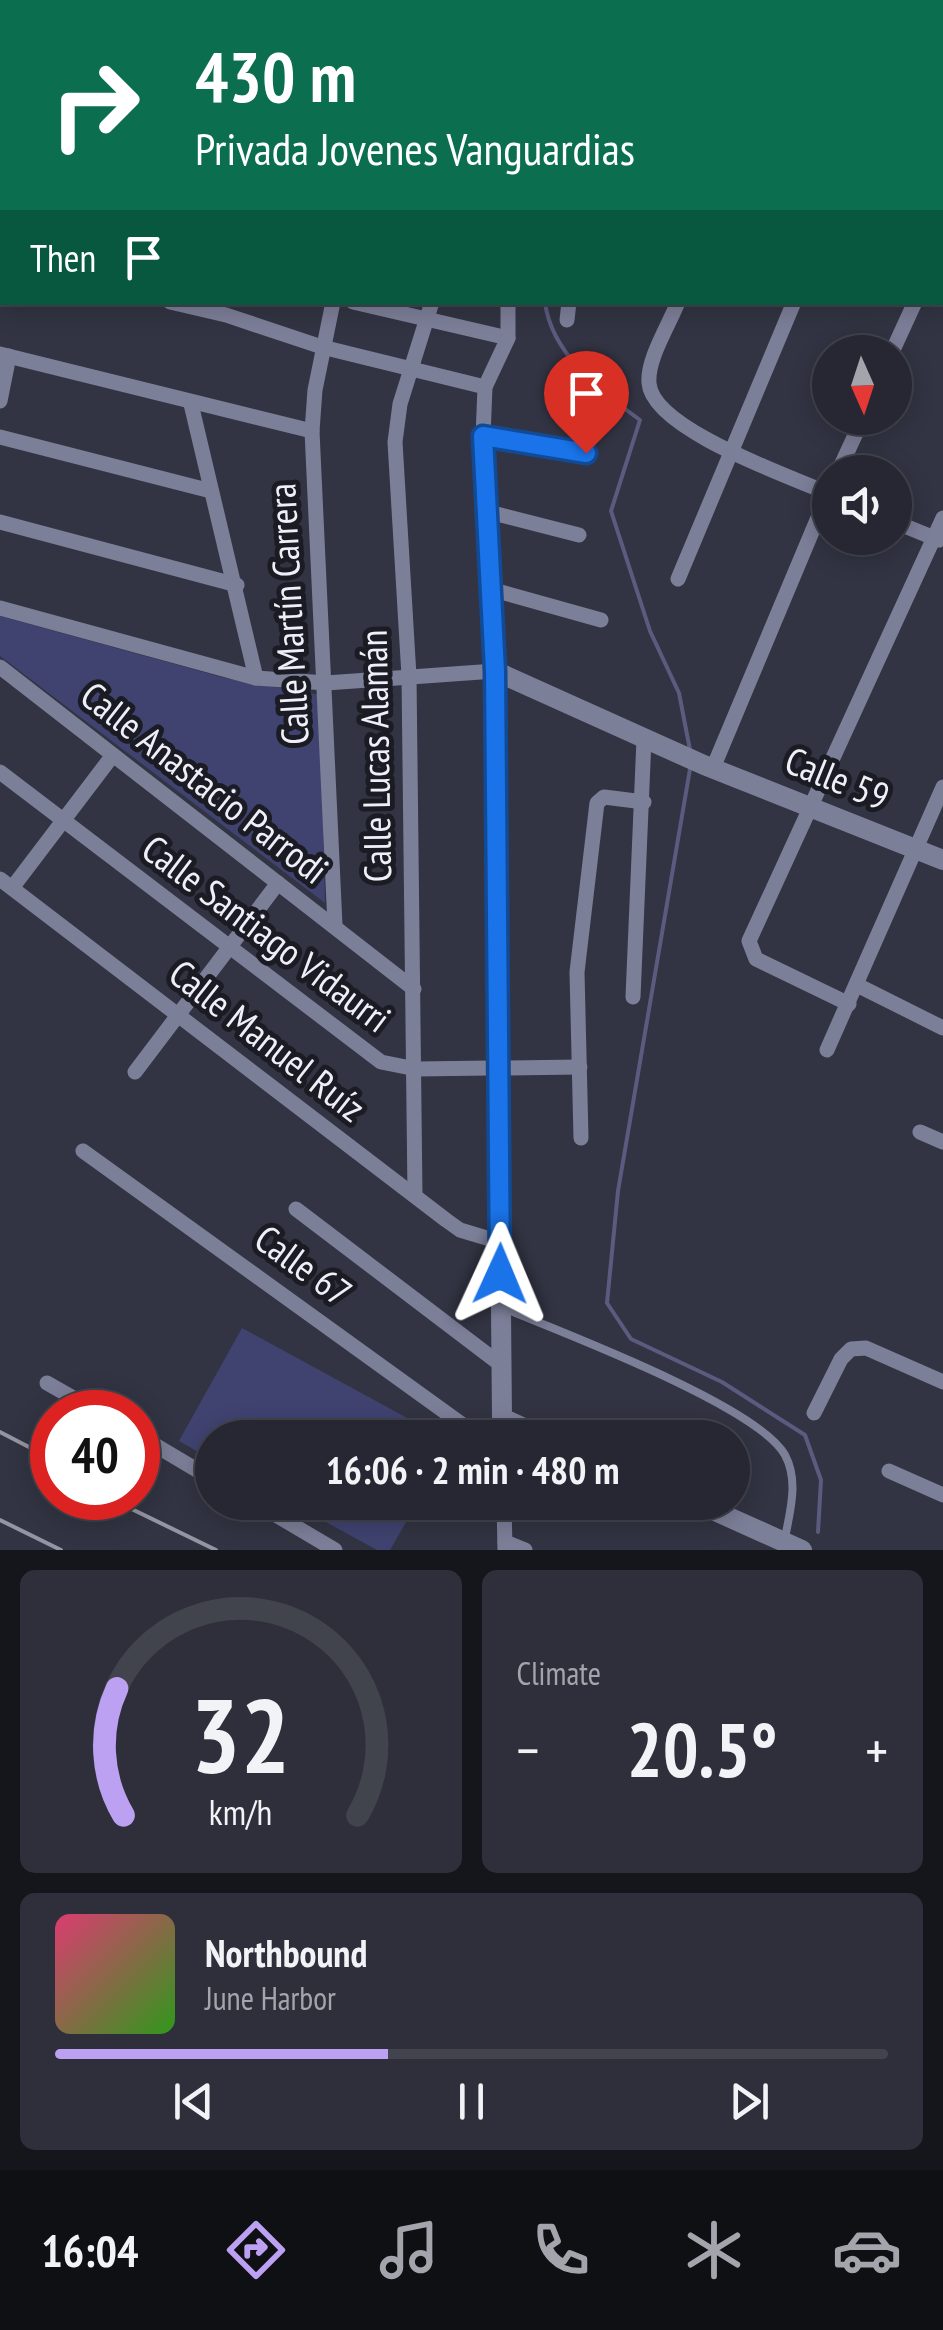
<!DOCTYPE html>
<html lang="en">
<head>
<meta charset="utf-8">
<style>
  :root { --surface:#262732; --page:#2e2f3a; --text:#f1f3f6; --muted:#a4a5ac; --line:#42444d; --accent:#bca0f2 }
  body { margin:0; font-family:"PT Sans Narrow",sans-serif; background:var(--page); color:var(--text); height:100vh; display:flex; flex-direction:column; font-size:38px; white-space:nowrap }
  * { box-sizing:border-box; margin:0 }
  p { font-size:32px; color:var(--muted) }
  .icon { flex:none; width:55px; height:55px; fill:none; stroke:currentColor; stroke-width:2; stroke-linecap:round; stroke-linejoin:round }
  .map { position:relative; height:1550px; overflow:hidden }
  .drawer { display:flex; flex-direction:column; gap:20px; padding:20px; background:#15151c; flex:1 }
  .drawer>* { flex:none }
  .banner { position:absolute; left:0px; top:0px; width:945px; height:305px; box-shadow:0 5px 25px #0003,0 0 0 2px var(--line); background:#0b6e4f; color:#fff; overflow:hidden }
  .needle { width:65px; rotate:177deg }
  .buttons { position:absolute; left:812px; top:335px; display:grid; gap:20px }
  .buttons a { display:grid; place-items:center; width:100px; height:100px; border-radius:50%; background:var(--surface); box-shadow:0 5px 25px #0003,0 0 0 2px var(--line); font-size:50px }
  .speed { position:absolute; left:30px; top:1390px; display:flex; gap:20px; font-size:50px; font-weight:700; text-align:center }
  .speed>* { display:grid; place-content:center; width:130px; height:130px; border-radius:50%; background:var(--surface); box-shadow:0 5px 25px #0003,0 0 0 2px var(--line); line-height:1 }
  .speed .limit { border:15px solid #d22; background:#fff; color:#111 }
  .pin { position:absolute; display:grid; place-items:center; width:85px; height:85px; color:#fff; margin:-102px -42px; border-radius:50% 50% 50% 0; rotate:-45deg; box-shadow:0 0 10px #0007 }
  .pin .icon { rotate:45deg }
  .me { position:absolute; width:110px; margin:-55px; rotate:1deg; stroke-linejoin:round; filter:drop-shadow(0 0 8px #0008) }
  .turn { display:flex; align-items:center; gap:35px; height:210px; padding:0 30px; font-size:45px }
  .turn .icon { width:130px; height:130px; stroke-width:2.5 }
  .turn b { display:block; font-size:70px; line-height:85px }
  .then { display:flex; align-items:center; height:95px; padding:0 30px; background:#0003; gap:20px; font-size:38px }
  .big { font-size:75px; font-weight:700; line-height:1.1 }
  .drawer .card { flex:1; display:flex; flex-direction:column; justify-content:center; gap:15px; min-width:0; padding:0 35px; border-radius:15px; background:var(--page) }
  .drawer .dial { align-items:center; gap:0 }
  .dial svg { height:260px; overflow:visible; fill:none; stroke:var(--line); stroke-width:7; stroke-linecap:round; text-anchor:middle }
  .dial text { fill:var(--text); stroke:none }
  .song { display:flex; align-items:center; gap:30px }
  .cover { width:120px; height:120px; border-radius:15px; background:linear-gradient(135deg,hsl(340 70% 55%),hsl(110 70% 35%)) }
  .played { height:10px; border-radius:5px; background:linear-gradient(90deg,var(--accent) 40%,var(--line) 40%) }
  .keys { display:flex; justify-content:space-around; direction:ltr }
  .heat { display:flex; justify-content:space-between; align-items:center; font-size:55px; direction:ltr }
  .drawer .tiles { flex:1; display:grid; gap:20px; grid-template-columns:1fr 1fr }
  .card:last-child { grid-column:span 2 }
  .trip { position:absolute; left:195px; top:1420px; width:555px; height:100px; border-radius:50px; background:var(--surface); box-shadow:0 5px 25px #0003,0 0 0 2px var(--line); font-weight:700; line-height:100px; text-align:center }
  .tab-bar { display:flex; height:160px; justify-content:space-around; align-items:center; background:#0f1014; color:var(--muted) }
  .tab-bar .icon { width:70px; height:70px }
  .tab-bar .selected { color:var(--accent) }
  .tab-bar b { font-size:45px; color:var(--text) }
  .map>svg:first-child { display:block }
  .green { fill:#404370 }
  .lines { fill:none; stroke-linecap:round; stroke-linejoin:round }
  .stream { stroke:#5b5b7f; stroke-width:4 }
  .service { stroke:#7c7f98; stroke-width:8 }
  .minor { stroke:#7c7f98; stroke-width:15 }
  .tertiary { stroke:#7c7f98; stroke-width:20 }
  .rail { stroke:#9495a2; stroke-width:4 }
  .route-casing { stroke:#114b97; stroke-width:25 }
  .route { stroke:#1a73e8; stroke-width:18 }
  .labels { text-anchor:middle; stroke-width:10; stroke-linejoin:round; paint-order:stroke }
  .street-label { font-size:38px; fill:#eeeff9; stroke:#1b1c23 }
</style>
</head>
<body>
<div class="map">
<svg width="943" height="1550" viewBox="0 0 943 1550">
  <rect width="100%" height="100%" fill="#323443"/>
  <g class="green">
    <polygon points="0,616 225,678 320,695 325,903 0,656"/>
    <polygon points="242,1328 442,1437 212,1438 212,1460 179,1441"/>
    <polygon points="291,1503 417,1503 390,1550 377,1550"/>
  </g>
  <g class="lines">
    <g class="stream">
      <polyline points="681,2 685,0"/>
      <path d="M545,302C551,353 600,391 640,420L611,511L650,631L679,693L690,750"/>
      <polyline points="690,769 618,1191 607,1303 631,1339 722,1382 805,1435 821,1480 818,1532"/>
    </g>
    <path class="service" d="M503,1308C561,1332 758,1406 785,1455C799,1481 790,1511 785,1538"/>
    <g class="minor">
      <polyline points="201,0 207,2"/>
      <polyline points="432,0 438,2"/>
      <polyline points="71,2 72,0"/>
      <polyline points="176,2 177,0"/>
      <polyline points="401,2 401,0"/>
      <polyline points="551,2 552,0"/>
      <polyline points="798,2 799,0"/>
      <polyline points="922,2 923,0"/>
      <polyline points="0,158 2,152"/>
      <polyline points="942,242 943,241"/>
      <polyline points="0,268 2,268"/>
      <polyline points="170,302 226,315 322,347 485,387"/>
      <polyline points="333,302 315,390 312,431 335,925"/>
      <polyline points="353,302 508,338"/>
      <path d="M678,302C669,325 647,359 649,383C652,429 789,476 830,494"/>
      <polyline points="567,320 569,302"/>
      <polyline points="892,352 915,302"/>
      <polyline points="0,354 312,431"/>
      <polyline points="0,401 9,356"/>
      <polyline points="191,404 256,678"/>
      <polyline points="0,437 211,491"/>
      <polyline points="483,437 586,453"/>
      <polyline points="838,472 863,418"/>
      <polyline points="485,511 579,535"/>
      <polyline points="0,522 237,585"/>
      <polyline points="895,522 939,540"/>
      <polyline points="678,579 794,302"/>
      <polyline points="490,589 601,620"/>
      <polyline points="0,608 256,678 326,683 495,671 483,437 485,387 508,338 508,302"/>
      <polyline points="0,667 414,989"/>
      <polyline points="713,768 830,489"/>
      <polyline points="0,772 381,1062 416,1069 580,1067"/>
      <polyline points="0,879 446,1220 460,1230 500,1242"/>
      <polyline points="12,888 113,755"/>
      <polyline points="857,985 943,1028"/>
      <polyline points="633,997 644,739"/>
      <polyline points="849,1004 756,959 749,941 943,518"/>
      <polyline points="827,1050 943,787"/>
      <polyline points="135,1072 278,883"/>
      <polyline points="920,1132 943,1142"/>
      <polyline points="581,1138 577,972 597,803 604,797 644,802"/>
      <polyline points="83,1151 481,1438"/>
      <polyline points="415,1196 409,676 395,442 400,404 432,302"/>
      <polyline points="296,1209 500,1364"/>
      <polyline points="47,1383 98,1412"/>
      <polyline points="814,1413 841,1359 851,1349 866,1348 943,1382"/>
      <polyline points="138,1435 212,1479"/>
      <polyline points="889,1471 943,1495"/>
      <polyline points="254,1502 335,1550"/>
      <polyline points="504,1502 505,1550"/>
      <polyline points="505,1542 525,1550"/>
    </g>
    <g class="tertiary">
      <polyline points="546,1438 502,1418 495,671 704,765 943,860"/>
      <polyline points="695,1502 802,1550"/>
    </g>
    <g class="rail">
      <polyline points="0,1432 52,1459"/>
      <polyline points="109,1498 216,1550"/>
      <polyline points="0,1520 61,1550"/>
    </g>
  </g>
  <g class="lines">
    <g class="route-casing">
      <polyline id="route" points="500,1274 495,671 483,436 586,453"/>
    </g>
    <use href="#route" class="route"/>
  </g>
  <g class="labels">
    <g class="street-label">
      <text transform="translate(289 614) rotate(-93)" y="13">Calle Martín Carrera</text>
      <text transform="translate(376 756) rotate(-91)" y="13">Calle Lucas Alamán</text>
      <text transform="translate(837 779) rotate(22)" y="13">Calle 59</text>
      <text transform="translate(204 783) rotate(38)" y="13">Calle Anastacio Parrodi</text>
      <text transform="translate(266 934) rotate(37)" y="13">Calle Santiago Vidaurri</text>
      <text transform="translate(267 1041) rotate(38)" y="13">Calle Manuel Ruíz</text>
      <text transform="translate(303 1266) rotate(36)" y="13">Calle 67</text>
    </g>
  </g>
</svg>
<div class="buttons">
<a><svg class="needle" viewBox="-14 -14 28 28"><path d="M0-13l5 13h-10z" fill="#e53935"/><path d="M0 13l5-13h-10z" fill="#a4a5ac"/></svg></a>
<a><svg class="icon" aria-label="sound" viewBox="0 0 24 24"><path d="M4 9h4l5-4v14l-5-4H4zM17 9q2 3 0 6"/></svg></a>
</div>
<div class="speed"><div class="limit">40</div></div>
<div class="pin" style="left:586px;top:453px;background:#d93025"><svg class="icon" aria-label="arrive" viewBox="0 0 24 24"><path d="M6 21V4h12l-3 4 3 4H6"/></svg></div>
<svg class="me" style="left:500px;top:1274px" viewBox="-20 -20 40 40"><path d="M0-17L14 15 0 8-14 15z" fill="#1a73e8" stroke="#fff" stroke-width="4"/></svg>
<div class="trip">16:06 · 2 min · 480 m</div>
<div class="banner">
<div class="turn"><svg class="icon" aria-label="right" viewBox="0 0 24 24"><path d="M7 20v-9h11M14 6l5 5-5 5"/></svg><div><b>430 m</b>Privada Jovenes Vanguardias</div></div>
<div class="then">Then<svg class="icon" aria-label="arrive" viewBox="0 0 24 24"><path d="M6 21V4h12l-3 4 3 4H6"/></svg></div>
</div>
</div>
<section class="drawer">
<div class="tiles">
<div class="card dial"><svg viewBox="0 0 100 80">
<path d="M14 69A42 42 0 1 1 86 69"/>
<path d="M14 69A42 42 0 0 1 12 30" stroke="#bca0f2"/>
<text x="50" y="56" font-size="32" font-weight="700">32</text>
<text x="50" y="72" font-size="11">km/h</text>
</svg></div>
<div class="card"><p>Climate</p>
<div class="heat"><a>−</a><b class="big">20.5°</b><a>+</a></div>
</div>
<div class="card">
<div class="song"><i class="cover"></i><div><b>Northbound</b><p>June Harbor</p></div></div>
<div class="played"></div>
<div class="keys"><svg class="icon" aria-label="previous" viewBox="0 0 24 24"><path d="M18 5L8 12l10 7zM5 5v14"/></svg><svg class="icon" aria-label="pause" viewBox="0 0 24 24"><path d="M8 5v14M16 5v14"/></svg><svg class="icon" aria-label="next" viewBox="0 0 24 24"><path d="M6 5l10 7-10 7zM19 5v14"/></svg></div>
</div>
</div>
</section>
<nav class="tab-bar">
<b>16:04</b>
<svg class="icon selected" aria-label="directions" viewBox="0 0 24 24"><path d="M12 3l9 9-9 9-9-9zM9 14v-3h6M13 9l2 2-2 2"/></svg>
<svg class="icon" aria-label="music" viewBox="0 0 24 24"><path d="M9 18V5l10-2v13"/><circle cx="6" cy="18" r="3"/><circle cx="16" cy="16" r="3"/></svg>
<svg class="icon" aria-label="phone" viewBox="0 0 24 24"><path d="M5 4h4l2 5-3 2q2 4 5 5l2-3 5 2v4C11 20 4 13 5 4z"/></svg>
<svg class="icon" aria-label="climate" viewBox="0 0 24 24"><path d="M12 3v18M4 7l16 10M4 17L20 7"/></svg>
<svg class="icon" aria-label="car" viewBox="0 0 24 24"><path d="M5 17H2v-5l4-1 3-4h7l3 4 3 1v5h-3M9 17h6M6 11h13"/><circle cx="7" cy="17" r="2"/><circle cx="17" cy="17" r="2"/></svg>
</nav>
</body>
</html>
